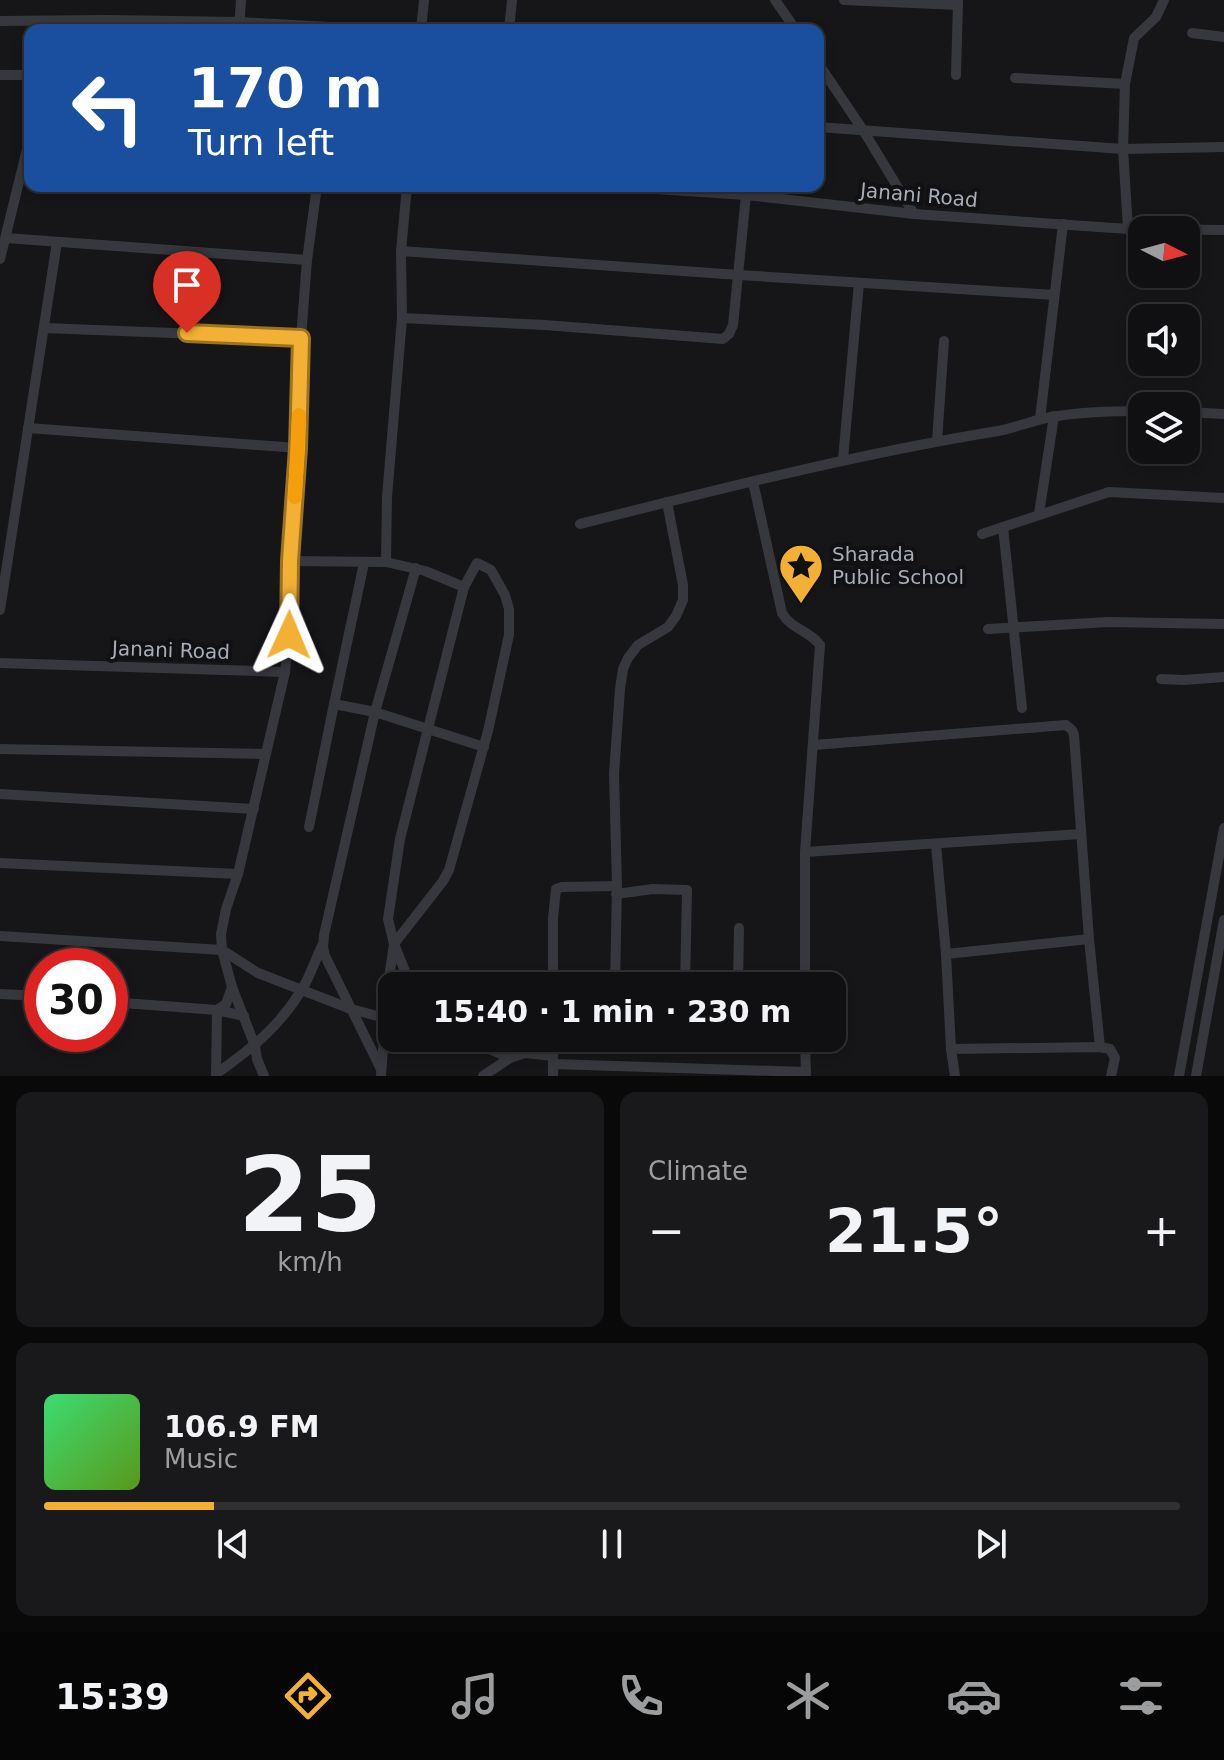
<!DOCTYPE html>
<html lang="en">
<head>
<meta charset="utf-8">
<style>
  :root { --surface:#101012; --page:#19191b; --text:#f1f3f6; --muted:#9c9d9f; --line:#303032; --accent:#f2b134 }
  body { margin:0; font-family:"DejaVu Sans",sans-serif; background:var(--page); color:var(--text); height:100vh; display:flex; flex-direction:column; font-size:30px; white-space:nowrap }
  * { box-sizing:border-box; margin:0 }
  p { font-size:26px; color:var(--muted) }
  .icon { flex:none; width:44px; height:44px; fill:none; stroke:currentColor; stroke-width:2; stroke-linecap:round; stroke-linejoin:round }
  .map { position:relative; height:1076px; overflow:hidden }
  .panel { display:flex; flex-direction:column; gap:16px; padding:16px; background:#09090a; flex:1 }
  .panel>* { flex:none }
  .hud { position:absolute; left:24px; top:24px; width:800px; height:168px; border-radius:16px; box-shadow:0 4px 12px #0003,0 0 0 2px var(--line); background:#1a4fa0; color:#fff; overflow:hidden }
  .needle { width:52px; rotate:96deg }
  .buttons { position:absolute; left:1128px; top:216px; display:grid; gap:16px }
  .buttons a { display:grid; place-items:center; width:72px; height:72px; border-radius:16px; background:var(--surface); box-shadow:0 4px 12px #0003,0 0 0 2px var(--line); font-size:40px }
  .speed { position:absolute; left:24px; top:948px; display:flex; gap:16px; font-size:40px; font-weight:700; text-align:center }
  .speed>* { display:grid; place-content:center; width:104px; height:104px; border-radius:50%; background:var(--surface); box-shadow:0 4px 12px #0003,0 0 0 2px var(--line); line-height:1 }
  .speed .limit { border:12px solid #d22; background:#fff; color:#111 }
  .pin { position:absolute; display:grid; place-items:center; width:68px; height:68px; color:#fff; margin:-82px -34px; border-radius:50% 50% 50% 0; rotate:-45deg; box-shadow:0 0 8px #0007 }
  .pin .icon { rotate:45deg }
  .me { position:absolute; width:88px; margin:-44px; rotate:1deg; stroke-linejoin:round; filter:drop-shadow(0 0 6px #0008) }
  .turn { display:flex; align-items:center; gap:28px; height:168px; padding:0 32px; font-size:36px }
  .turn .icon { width:104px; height:104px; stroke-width:2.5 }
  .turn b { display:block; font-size:56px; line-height:68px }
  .big { font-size:60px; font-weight:800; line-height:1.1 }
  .panel .tile { flex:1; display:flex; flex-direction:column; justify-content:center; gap:12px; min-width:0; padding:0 28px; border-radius:16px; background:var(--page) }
  .panel .dial { align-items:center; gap:0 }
  .dial b { font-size:104px; line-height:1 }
  .song { display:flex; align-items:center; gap:24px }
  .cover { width:96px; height:96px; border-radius:12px; background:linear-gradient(135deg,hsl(140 70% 55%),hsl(90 70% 35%)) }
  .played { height:8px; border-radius:4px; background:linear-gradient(90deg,var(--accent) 15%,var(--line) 15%) }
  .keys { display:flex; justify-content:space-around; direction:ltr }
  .heat { display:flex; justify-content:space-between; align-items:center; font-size:44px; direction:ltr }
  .panel .tiles { flex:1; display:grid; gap:16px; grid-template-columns:1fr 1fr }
  .tile:last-child { grid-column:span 2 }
  .trip { position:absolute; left:378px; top:972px; width:468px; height:80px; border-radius:16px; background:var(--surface); box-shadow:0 4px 12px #0003,0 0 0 2px var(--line); font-weight:800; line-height:80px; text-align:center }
  .tabs { display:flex; height:128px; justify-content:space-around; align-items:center; background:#060607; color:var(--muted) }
  .tabs .icon { width:56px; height:56px }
  .tabs .on { color:var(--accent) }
  .tabs b { font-size:36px; color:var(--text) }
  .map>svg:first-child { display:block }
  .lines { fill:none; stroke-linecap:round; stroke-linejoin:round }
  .street { stroke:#37383d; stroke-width:10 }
  .route-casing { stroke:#9d7322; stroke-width:20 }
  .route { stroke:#f2b134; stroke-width:14 }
  .slow { stroke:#f59e0b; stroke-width:14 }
  .labels { text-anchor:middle; stroke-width:8; stroke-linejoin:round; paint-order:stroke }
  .street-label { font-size:20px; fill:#a8adb8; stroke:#111113 }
  .poi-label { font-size:20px; fill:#a8adb8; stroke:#111113; text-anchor:start }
</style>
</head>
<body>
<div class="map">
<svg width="1224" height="1076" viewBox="0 0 1224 1076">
  <rect width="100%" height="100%" fill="#161618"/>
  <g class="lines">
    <g class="street">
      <polyline points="775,0 796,30"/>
      <polyline points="844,0 958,5"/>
      <polyline points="0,21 106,20 240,22 382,30"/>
      <polyline points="239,30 241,0"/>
      <polyline points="421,30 424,0"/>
      <polyline points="509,30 512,0"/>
      <polyline points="1192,33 1224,37"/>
      <polyline points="818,63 863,130 914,214"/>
      <polyline points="0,75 30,75"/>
      <polyline points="956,75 958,2"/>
      <polyline points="1015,78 1125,84"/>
      <polyline points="818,127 1123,149 1224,147"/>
      <polyline points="611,186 746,195 914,214 1128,229 1224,230"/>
      <polyline points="1128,229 1123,149 1125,84 1134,38 1156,17 1164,0"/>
      <polyline points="6,238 307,260"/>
      <polyline points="401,251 739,275 1054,295"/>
      <polyline points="0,259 30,137"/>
      <polyline points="402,318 545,325 723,339 729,334 733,325 746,195"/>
      <polyline points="44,328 301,338"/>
      <polyline points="1186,412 1224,414"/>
      <polyline points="1040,419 1063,224"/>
      <polyline points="28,428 298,448"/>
      <polyline points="937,441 944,341"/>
      <polyline points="843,459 859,283"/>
      <path d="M753,482L782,613C791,629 810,631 820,645L805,852V986"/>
      <polyline points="1039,514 1054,416"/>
      <path d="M580,524C719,489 857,454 998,431C1016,428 1033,420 1051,417C1080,412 1112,411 1142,411"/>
      <polyline points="1003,527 1022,708"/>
      <polyline points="982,534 1109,492 1224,498"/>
      <polyline points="290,561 386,562 425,571 464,587"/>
      <polyline points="386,562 387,497 402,318 401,251 407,186"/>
      <polyline points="364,563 334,704 375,712 484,747"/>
      <polyline points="0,610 57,242"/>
      <polyline points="988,629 1108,622 1224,624"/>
      <polyline points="0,663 285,672"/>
      <polyline points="1161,679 1184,680 1224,677"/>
      <polyline points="814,745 1066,725 1072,730 1074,735 1089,939 1100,1047"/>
      <polyline points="0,749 265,754"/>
      <polyline points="0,794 254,809"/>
      <polyline points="309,827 334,704"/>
      <polyline points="936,845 946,954 951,1049 955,1076"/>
      <polyline points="805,852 1081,834"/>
      <polyline points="0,863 238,874"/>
      <polyline points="616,894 653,889 687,890 685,986"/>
      <polyline points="0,936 222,950 258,973 351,1009 385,1018"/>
      <polyline points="946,954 1089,939"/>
      <polyline points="553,986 553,918 556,889 562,887 617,886"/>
      <polyline points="615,986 617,886 614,774 620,689 623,669 628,658 638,645 668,627 676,616 683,600 683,585 667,502"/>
      <polyline points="738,986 739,928"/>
      <polyline points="0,994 42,996"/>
      <polyline points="110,1002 217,1010 226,1004 232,987"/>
      <polyline points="464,1038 510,1058"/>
      <polyline points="553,1038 553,1076"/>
      <polyline points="805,1038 806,1076"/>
      <polyline points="951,1049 1100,1047 1110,1049 1115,1058 1111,1076"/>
      <polyline points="553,1064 806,1072"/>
      <polyline points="381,1069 325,956 323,947 324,935 375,712 416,568"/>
      <path d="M216,1074C251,1049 278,1028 301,991C310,977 315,960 322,946"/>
      <polyline points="216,1076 217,1010 244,1016"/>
      <polyline points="264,1076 257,1059 255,1046 232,987 222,950 221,934 226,909 238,874 285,672 289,635 290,561 298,448 301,338 307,260 317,186"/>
      <polyline points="381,1076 388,984 394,944 388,919 400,839 464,587 477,563 491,570 505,595 509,609 509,635 488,731 449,870 443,881 394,944 411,986"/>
      <polyline points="483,1076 510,1058 525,1053 553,1056"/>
      <polyline points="1179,1076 1224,828"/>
      <polyline points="1196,1076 1224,920"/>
    </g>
  </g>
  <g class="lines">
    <g class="route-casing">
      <polyline id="route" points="187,333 301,338 298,448 290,561 289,635"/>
    </g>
    <use href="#route" class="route"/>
    <polyline class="slow" points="295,497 299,415"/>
  </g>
  <defs>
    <g id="sight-pin" transform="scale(2.3)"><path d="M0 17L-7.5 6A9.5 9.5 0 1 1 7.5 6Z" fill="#f2b134" stroke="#111113"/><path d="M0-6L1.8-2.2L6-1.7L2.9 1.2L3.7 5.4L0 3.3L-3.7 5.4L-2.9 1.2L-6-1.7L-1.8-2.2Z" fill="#111"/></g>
  </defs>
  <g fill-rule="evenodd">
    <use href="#sight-pin" x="801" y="566"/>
  </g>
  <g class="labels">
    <g class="street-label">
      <text transform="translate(919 195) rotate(5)" y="7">Janani Road</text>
      <text transform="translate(171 650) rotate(2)" y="7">Janani Road</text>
    </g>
    <g class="poi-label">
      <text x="832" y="561">Sharada<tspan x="832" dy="23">Public School</tspan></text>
    </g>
  </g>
</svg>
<div class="buttons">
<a><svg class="needle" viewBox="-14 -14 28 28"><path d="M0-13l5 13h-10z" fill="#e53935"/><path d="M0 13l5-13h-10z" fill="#9c9d9f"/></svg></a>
<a><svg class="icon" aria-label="sound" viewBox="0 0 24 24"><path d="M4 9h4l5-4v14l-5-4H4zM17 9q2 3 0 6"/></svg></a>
<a><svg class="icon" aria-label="layers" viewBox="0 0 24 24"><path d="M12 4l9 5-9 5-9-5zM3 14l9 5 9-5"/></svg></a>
</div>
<div class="speed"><div class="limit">30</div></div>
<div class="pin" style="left:187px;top:333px;background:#d93025"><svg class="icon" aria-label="arrive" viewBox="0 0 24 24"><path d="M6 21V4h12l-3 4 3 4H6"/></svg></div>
<svg class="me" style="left:289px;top:635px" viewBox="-20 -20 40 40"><path d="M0-17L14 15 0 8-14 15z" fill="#f2b134" stroke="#fff" stroke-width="4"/></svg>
<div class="trip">15:40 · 1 min · 230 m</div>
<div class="hud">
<div class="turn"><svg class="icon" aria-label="left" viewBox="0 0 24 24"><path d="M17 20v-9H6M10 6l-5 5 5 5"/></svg><div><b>170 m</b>Turn left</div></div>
</div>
</div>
<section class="panel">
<div class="tiles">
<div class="tile dial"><b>25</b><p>km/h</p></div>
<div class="tile"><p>Climate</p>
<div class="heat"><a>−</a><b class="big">21.5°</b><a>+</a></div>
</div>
<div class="tile">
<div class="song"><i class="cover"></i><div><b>106.9 FM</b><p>Music</p></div></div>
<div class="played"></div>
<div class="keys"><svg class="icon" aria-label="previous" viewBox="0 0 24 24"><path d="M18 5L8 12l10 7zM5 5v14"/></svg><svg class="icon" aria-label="pause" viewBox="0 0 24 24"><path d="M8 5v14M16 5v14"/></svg><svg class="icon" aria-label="next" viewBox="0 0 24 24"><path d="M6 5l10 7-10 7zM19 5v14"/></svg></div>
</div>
</div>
</section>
<nav class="tabs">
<b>15:39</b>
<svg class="icon on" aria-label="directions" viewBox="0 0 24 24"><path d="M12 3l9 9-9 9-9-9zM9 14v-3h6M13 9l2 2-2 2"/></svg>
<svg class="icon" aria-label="music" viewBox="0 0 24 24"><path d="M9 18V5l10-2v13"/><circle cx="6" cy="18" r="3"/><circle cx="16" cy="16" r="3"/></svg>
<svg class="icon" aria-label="phone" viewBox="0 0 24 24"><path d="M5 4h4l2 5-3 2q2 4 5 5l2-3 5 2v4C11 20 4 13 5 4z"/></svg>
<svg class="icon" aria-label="climate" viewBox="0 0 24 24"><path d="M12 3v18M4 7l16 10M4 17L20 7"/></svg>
<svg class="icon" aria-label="car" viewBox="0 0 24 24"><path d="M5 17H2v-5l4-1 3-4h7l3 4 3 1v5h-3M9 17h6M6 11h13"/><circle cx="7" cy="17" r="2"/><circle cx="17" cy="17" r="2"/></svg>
<svg class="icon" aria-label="filters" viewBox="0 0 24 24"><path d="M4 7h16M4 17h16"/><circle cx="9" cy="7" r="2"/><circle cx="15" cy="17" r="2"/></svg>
</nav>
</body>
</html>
